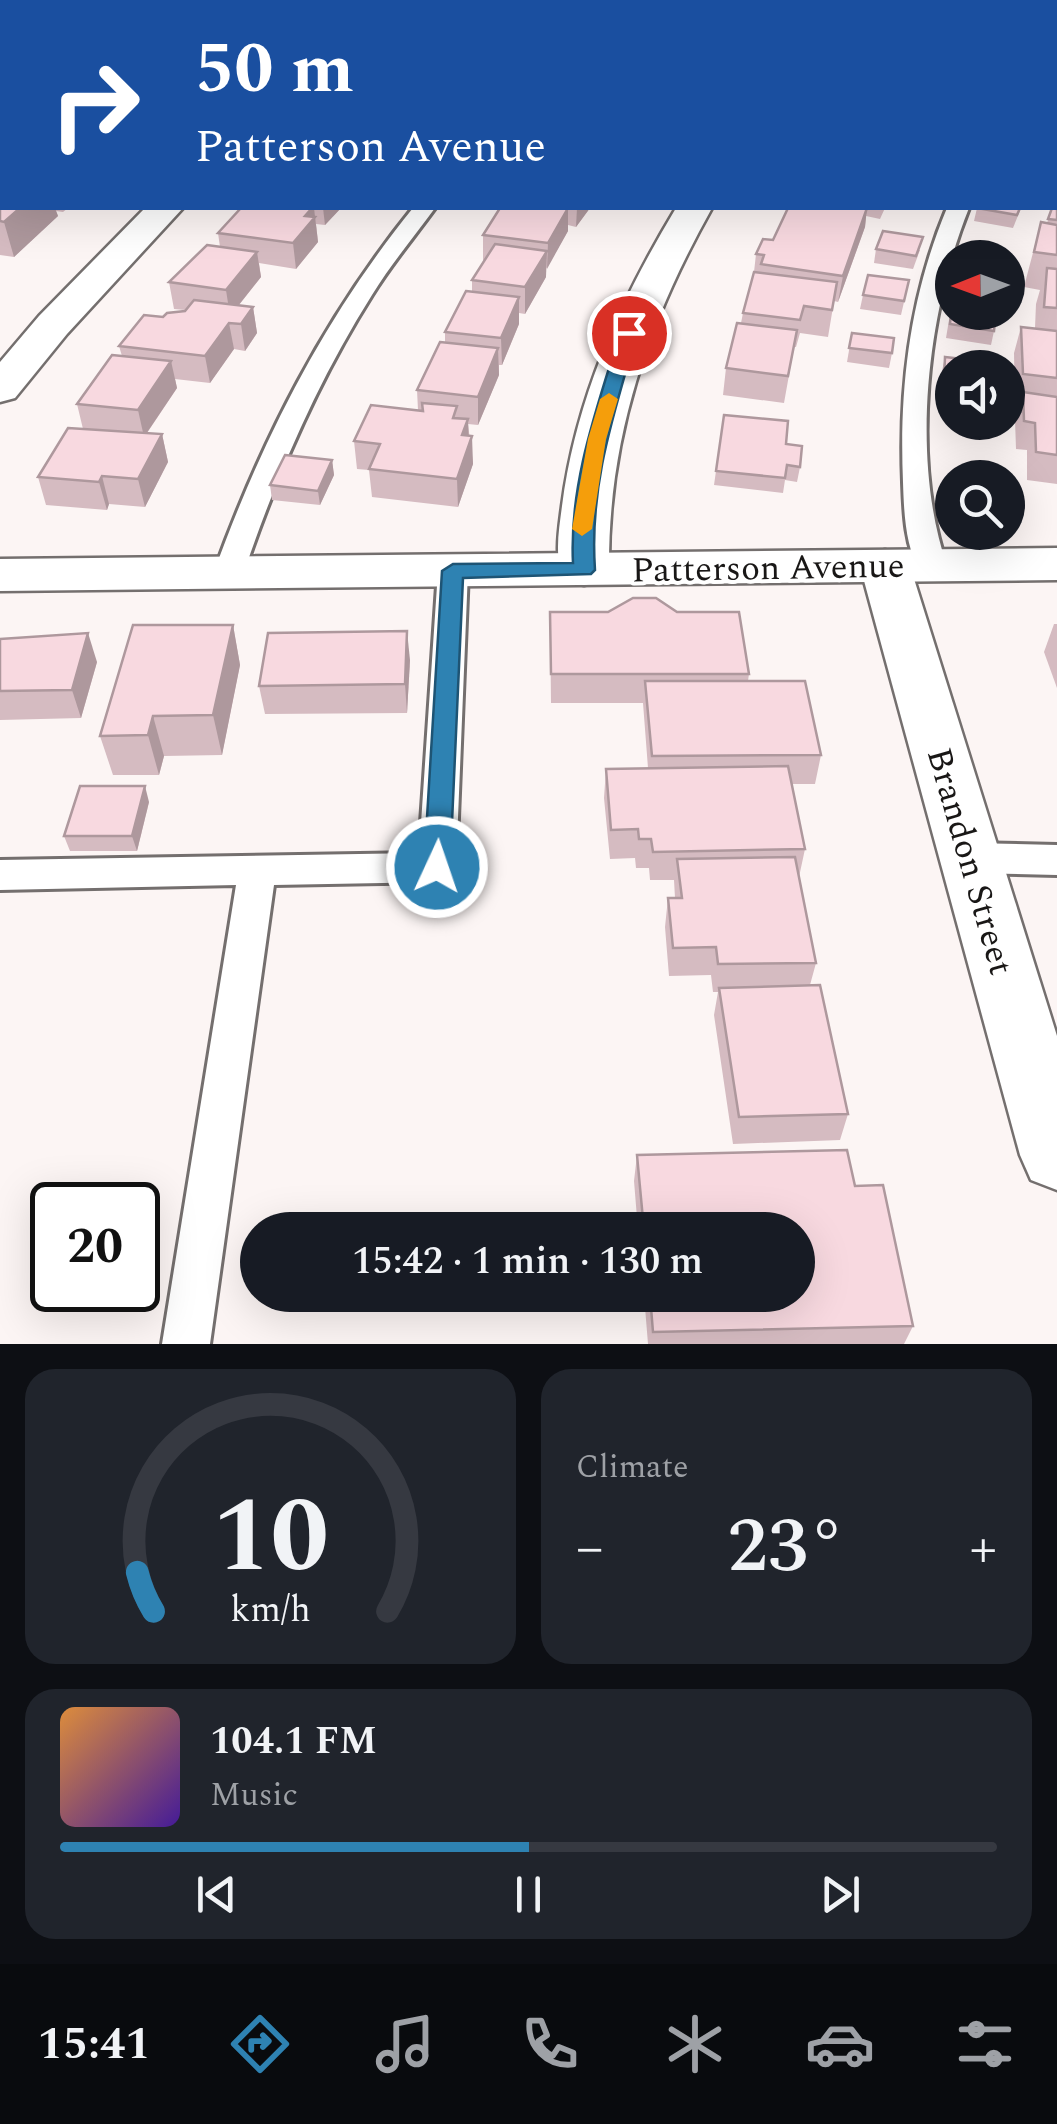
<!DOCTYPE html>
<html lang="en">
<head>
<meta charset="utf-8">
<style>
  :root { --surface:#171b24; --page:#20242c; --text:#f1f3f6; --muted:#9ea1a6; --line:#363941; --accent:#2e82b2 }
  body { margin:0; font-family:Spectral,serif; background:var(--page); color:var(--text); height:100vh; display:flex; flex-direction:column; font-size:38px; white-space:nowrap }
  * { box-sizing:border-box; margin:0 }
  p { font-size:32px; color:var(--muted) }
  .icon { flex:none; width:55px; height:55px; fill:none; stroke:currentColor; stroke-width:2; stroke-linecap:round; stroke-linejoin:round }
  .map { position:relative; height:1344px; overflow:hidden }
  .sheet { display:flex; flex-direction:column; gap:25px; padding:25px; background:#0d0f14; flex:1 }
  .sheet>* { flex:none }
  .guide { position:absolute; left:0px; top:0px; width:1058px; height:210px; box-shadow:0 10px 40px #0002; background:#1a4fa0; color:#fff; overflow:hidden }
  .needle { width:65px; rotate:269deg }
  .buttons { position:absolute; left:935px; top:240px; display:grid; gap:20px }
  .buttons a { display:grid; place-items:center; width:90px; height:90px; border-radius:50%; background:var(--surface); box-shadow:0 10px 40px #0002; font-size:50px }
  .speed { position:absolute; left:30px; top:1182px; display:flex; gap:20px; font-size:50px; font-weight:700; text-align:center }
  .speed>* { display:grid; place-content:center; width:130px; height:130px; border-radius:50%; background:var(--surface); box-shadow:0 10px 40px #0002; line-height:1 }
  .speed .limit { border:5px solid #111; border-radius:15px; background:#fff; color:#111 }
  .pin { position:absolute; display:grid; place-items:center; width:85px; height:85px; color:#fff; margin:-42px; border:5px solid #fff; border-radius:50%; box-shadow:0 2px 10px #0007 }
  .me { position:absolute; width:110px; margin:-55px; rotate:3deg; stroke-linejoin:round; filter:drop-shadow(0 0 8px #0008) }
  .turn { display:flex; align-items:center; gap:35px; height:210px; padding:0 30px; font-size:45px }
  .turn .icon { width:130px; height:130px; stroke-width:2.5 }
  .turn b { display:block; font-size:70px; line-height:85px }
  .big { font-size:75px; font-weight:600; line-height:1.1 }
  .sheet .tile { flex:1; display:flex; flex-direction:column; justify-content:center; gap:15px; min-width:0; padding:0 35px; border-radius:30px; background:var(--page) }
  .sheet .dial { align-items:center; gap:0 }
  .dial svg { height:260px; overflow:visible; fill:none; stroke:var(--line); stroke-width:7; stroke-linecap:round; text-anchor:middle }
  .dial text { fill:var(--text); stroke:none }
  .song { display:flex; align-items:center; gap:30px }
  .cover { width:120px; height:120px; border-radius:15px; background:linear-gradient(135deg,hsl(30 70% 55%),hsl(260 70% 35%)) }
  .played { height:10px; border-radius:5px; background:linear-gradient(90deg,var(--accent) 50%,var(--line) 50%) }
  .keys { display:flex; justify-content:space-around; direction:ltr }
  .heat { display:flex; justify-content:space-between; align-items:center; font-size:55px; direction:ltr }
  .sheet .tiles { flex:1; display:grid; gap:25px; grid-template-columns:1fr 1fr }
  .tile:last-child { grid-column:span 2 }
  .trip { position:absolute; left:240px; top:1212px; width:575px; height:100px; border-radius:50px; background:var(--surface); box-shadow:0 10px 40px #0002; font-weight:600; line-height:100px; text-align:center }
  .tabs { display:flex; height:160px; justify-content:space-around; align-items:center; background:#090b0e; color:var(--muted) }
  .tabs .icon { width:70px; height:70px }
  .tabs .current { color:var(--accent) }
  .tabs b { font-size:45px; color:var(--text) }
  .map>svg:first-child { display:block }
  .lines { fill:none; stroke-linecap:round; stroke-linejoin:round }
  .lane-casing { stroke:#746f6e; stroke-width:6 }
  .street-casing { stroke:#746f6e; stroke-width:5 }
  .secondary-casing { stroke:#746f6e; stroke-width:5 }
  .lane { fill:#fff; fill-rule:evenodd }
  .street { fill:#fff; fill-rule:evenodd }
  .secondary { fill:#fff; fill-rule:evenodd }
  .wall { fill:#d5bbc1 }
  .shaded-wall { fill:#ae989d }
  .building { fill:#f8d9e0; stroke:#ae989d; stroke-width:2.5 }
  .route { fill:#2e82b2; stroke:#1e5474; stroke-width:2.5 }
  .slow { fill:#f59e0b }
  .labels { text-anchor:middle; stroke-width:8; stroke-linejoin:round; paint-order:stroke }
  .street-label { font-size:35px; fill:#191716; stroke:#fff }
</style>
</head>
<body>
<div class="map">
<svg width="1057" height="1344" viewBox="0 0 1057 1344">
  <rect width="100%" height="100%" fill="#fcf5f4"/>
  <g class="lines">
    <g class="lane-casing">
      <g id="lane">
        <polygon points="2,128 2,141 0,142 0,129"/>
        <path d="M413,208H435C414,237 391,264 372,295C317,382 277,475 244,572L240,579H218L214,572C262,439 324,318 413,208Z"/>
        <path d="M947,208H969C927,313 910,457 947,566L943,573H921C905,548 904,511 903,482C899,387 910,296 947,208Z"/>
        <polygon points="453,561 464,564 468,571 456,867 450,877 437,882 274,885 210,1344 162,1344 236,885 0,890 0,860 419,853 438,571 442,564"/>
        <polygon points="969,843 1057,845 1057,875 969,873 956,868 951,858 956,848"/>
      </g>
    </g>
    <g class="street-casing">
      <g id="street">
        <polygon points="912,0 956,0 957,2 914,2"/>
        <polygon points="1055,9 1057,10 1057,28 1055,27"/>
        <polygon points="145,208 183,208 67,334 15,398 0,402 0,362 39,316"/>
        <path d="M676,208H712C648,322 608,437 609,569L602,581L584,585L566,581C553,561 559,530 562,506C576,398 620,301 676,208Z"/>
        <polygon points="885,550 903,555 910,566 1057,1036 1057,1190 1031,1180 1020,1155 860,566 867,555"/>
      </g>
    </g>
    <g class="secondary-casing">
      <polygon id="secondary" points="1057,548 1057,580 0,591 0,559"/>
    </g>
    <use href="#lane" class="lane"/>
    <use href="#street" class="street"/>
    <use href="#secondary" class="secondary"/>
  </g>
  <g class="wall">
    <polygon points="48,0 156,0 152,2 43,2"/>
    <polygon points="2,24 2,69 0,69 0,25"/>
    <polygon points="1057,152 1057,201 1055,200 1055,157"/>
    <polygon points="2,158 2,208 68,208 63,212 56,211 58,216 14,257 0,255 0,160"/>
    <polygon points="1057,201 1057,484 1027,480 1027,450 1016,449 1015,420 1020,402 1015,401 1014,353 1021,327 1035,328 1036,304 1040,290 1024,287 1041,222 1047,223 1052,208 1056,206"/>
    <polygon points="241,208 341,208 325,225 316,224 318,242 296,269 259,263 261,277 239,305 253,307 257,333 245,351 234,349 210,383 175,379 177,388 147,433 162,434 168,462 145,507 109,504 107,510 46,505 38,477 83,429 77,404 122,356 119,346 163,317 185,311 185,310 174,309 169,282 220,247 218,233"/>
    <polygon points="493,208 590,208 576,227 568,225 568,231 546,269 546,277 525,314 519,313 519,324 502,365 499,365 499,375 478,425 468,424 473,464 458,507 372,497 369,470 357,469 354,441 418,410 417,390 445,343 445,332 472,292 472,280 484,260 483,260 483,235 499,209"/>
    <polygon points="788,208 885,208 880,219 866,216 865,227 838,302 834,301 828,337 800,333 796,347 794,347 784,403 723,395 726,368 741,323 743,313 754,272 756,254 773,240"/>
    <polygon points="977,208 1021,208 1013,228 974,221"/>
    <polygon points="876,249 920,250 913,269 874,263"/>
    <polygon points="909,280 901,315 860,309 863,295"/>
    <polygon points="952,302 994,331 991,345 946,338"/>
    <polygon points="852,333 892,353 889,368 847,362"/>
    <polygon points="945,357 952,368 952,399 940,397 942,371"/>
    <polygon points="724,415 800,467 797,482 785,480 783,493 714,485"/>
    <polygon points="332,460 334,475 320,505 272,500 270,485"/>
    <polygon points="550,612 749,674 748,681 821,755 815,784 791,784 805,849 799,877 816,963 810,985 848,1114 840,1140 733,1144 714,1015 718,992 713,992 711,975 669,976 665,927 668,898 675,898 674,880 650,880 649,868 636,868 635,858 610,859 604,798 606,769 648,768 643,703 551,703"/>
    <polygon points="1054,624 1057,624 1057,688 1044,652"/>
    <polygon points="233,625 240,665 222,755 164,756 159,775 113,775 100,736"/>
    <polygon points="0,639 97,662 81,718 0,720"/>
    <polygon points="410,660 407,713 265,714 259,686"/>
    <polygon points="149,802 137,851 70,851 64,836"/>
    <polygon points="637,1155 855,1186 913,1326 904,1344 648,1344 644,1295 798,1295 798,1230 638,1230 634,1181"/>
  </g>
  <g class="shaded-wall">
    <polygon points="120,0 156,0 152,2 121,2"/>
    <polygon points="322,0 353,0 348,2 323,2"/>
    <polygon points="559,0 577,0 577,2 557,2"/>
    <polygon points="627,0 640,0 640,2 623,2"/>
    <polygon points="785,0 811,0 808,2 782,2"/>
    <polygon points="20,208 55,208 58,216 14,257 4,222"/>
    <polygon points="312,208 314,208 318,242 296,269 293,243 305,216"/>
    <polygon points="323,208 341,208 325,225"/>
    <polygon points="568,208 568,231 547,269 548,243"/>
    <polygon points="577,208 590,208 576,227"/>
    <polygon points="867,208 865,227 838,302 843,276"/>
    <polygon points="547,251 546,277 525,314 525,287"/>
    <polygon points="257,252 261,277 230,316 226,290"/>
    <polygon points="519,297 519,324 502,365 501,338"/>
    <polygon points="253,307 257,333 245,351 241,324"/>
    <polygon points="229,323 234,349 210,383 205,356"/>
    <polygon points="498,348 499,375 478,425 478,397"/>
    <polygon points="171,361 177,388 144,437 138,410"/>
    <polygon points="468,419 469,446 472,436 473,464 458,507 457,479 462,435"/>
    <polygon points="162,434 168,462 145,507 138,479"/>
    <polygon points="332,460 334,475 320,505 318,491"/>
    <polygon points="102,476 109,504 107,510 99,482"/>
    <polygon points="233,625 240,665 222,755 213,715"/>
    <polygon points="407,631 410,660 407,713 405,684"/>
    <polygon points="88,633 97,662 81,718 72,690"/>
    <polygon points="153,716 164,756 159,775 148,735"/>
    <polygon points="145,786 149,802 137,851 132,836"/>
  </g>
  <g class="building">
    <polygon points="48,0 93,0 88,2 43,2"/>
    <polygon points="265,0 317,0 322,1 320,2 260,2"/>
    <polygon points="506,0 550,0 546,2 517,2"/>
    <polygon points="593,0 627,0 623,2 589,2"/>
    <polygon points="701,0 759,0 771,2 697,2"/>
    <polygon points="963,0 1006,0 1003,2 960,2"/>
    <polygon points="2,24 2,48 0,47 0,25"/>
    <polygon points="0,176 2,176 2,208 20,208 4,222 0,221"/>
    <polygon points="1055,206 1057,206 1057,220 1048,219 1052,208 1055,208"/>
    <polygon points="241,208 312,208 305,216 315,217 293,243 218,233"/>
    <polygon points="500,208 568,208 548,243 483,235"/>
    <polygon points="788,208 867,208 843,276 761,264 764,255 756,254 763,239 773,240"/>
    <polygon points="977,208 1020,208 1017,215"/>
    <polygon points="1041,222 1057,225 1057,255 1034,252"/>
    <polygon points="883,231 923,237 916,256 876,249"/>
    <polygon points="495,244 547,251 525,287 472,280"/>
    <polygon points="207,245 257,252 226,290 169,282"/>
    <polygon points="1047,268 1057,269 1057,308 1044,307"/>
    <polygon points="754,272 837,282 832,310 804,306 800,320 743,313"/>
    <polygon points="868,275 909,280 904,301 863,295"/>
    <polygon points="466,291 519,297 501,338 445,332"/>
    <polygon points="194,300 253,307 241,324 229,323 205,356 119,346 144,315 163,317 167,313 185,311"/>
    <polygon points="952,302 952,312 996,312 994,331 950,324"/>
    <polygon points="737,323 797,330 788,376 726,368"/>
    <polygon points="1021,327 1057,331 1057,378 1023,374"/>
    <polygon points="852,333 894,338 892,353 849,348"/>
    <polygon points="440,342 498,348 478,397 417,390"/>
    <polygon points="112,355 171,361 138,410 77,404"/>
    <polygon points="945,357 989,362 990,368 952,368 952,384 944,383"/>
    <polygon points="1023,392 1057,397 1057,455 1036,452 1035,423 1024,421"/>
    <polygon points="422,403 457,406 453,418 468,419 462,435 472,436 457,479 369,469 380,444 354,441 371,405 423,411"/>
    <polygon points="724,415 788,421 786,444 802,446 800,467 787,465 785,478 716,471"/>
    <polygon points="68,428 162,434 138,479 102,476 99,482 38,477"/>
    <polygon points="285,455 332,460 318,491 270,485"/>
    <polygon points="633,598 656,598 677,612 739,612 749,674 551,674 550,612 608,612"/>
    <polygon points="133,625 233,625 213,715 153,716 148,735 100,736"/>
    <polygon points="407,631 405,684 259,686 268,633"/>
    <polygon points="88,633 72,690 0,691 0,639"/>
    <polygon points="645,681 805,681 821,755 652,756"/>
    <polygon points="788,766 805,849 653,852 651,839 639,839 638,829 611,830 606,769"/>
    <polygon points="80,786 145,786 132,836 64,836"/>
    <polygon points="795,857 816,963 718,964 716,947 673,948 668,898 682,898 677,859"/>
    <polygon points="820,985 848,1114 739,1117 719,988"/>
    <polygon points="847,1150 855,1186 883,1185 913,1326 653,1332 650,1295 798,1295 798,1230 644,1230 637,1155"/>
  </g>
  <path class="route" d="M629,328L637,333C614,414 589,484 595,570L591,574L463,578L450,867L446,874L437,877L428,874L424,867L442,571L453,564L573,563C569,483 597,408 620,333Z"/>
  <polygon class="slow" points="609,393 618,399 606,439 592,529 582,536 572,529 588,439 600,399"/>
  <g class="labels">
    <g class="street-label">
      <text transform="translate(768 567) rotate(-1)" y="12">Patterson Avenue</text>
      <text transform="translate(971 861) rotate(74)" y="12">Brandon Street</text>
    </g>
  </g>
</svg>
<div class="buttons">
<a><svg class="needle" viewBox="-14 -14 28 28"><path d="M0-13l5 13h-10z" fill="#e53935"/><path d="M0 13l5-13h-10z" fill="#9ea1a6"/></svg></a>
<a><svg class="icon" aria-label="sound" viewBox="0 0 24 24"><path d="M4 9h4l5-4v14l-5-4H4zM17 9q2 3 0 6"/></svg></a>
<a><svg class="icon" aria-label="search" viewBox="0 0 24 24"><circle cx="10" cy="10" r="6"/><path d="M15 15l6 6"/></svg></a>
</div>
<div class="speed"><div class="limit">20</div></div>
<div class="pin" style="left:629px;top:333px;background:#d93025"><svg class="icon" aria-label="arrive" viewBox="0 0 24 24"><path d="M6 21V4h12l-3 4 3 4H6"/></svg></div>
<svg class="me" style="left:437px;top:867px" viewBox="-20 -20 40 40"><circle r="17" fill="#2e82b2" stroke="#fff" stroke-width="3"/><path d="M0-11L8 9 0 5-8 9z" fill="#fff"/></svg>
<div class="trip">15:42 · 1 min · 130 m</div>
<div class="guide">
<div class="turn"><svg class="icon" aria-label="right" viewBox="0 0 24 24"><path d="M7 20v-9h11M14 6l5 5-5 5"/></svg><div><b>50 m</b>Patterson Avenue</div></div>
</div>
</div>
<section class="sheet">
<div class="tiles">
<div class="tile dial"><svg viewBox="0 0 100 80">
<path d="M14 69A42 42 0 1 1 86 69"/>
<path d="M14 69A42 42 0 0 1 9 57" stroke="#2e82b2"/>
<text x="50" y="56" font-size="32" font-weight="700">10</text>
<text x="50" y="72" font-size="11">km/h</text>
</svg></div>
<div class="tile"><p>Climate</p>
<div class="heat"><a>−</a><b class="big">23°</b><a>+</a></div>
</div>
<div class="tile">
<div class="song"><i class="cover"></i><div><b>104.1 FM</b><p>Music</p></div></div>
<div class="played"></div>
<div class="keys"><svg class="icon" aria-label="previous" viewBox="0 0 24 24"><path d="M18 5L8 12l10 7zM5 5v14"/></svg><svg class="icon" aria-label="pause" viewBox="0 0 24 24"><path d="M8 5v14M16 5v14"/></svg><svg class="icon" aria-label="next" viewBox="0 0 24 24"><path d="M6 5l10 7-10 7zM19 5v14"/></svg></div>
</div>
</div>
</section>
<nav class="tabs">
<b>15:41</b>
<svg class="icon current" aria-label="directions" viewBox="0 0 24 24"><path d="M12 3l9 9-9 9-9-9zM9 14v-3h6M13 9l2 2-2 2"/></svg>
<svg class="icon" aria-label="music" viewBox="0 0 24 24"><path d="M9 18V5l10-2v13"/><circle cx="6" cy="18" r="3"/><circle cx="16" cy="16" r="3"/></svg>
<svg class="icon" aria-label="phone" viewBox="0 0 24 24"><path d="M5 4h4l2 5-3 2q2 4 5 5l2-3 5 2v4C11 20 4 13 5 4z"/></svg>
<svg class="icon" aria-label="climate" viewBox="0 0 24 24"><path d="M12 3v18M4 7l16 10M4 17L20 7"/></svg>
<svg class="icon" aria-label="car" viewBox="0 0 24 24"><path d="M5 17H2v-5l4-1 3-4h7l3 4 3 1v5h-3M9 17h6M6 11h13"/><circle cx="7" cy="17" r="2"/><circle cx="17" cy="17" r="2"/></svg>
<svg class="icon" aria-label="filters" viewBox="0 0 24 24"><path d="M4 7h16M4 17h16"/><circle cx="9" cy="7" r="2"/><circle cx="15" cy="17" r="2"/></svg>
</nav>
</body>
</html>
